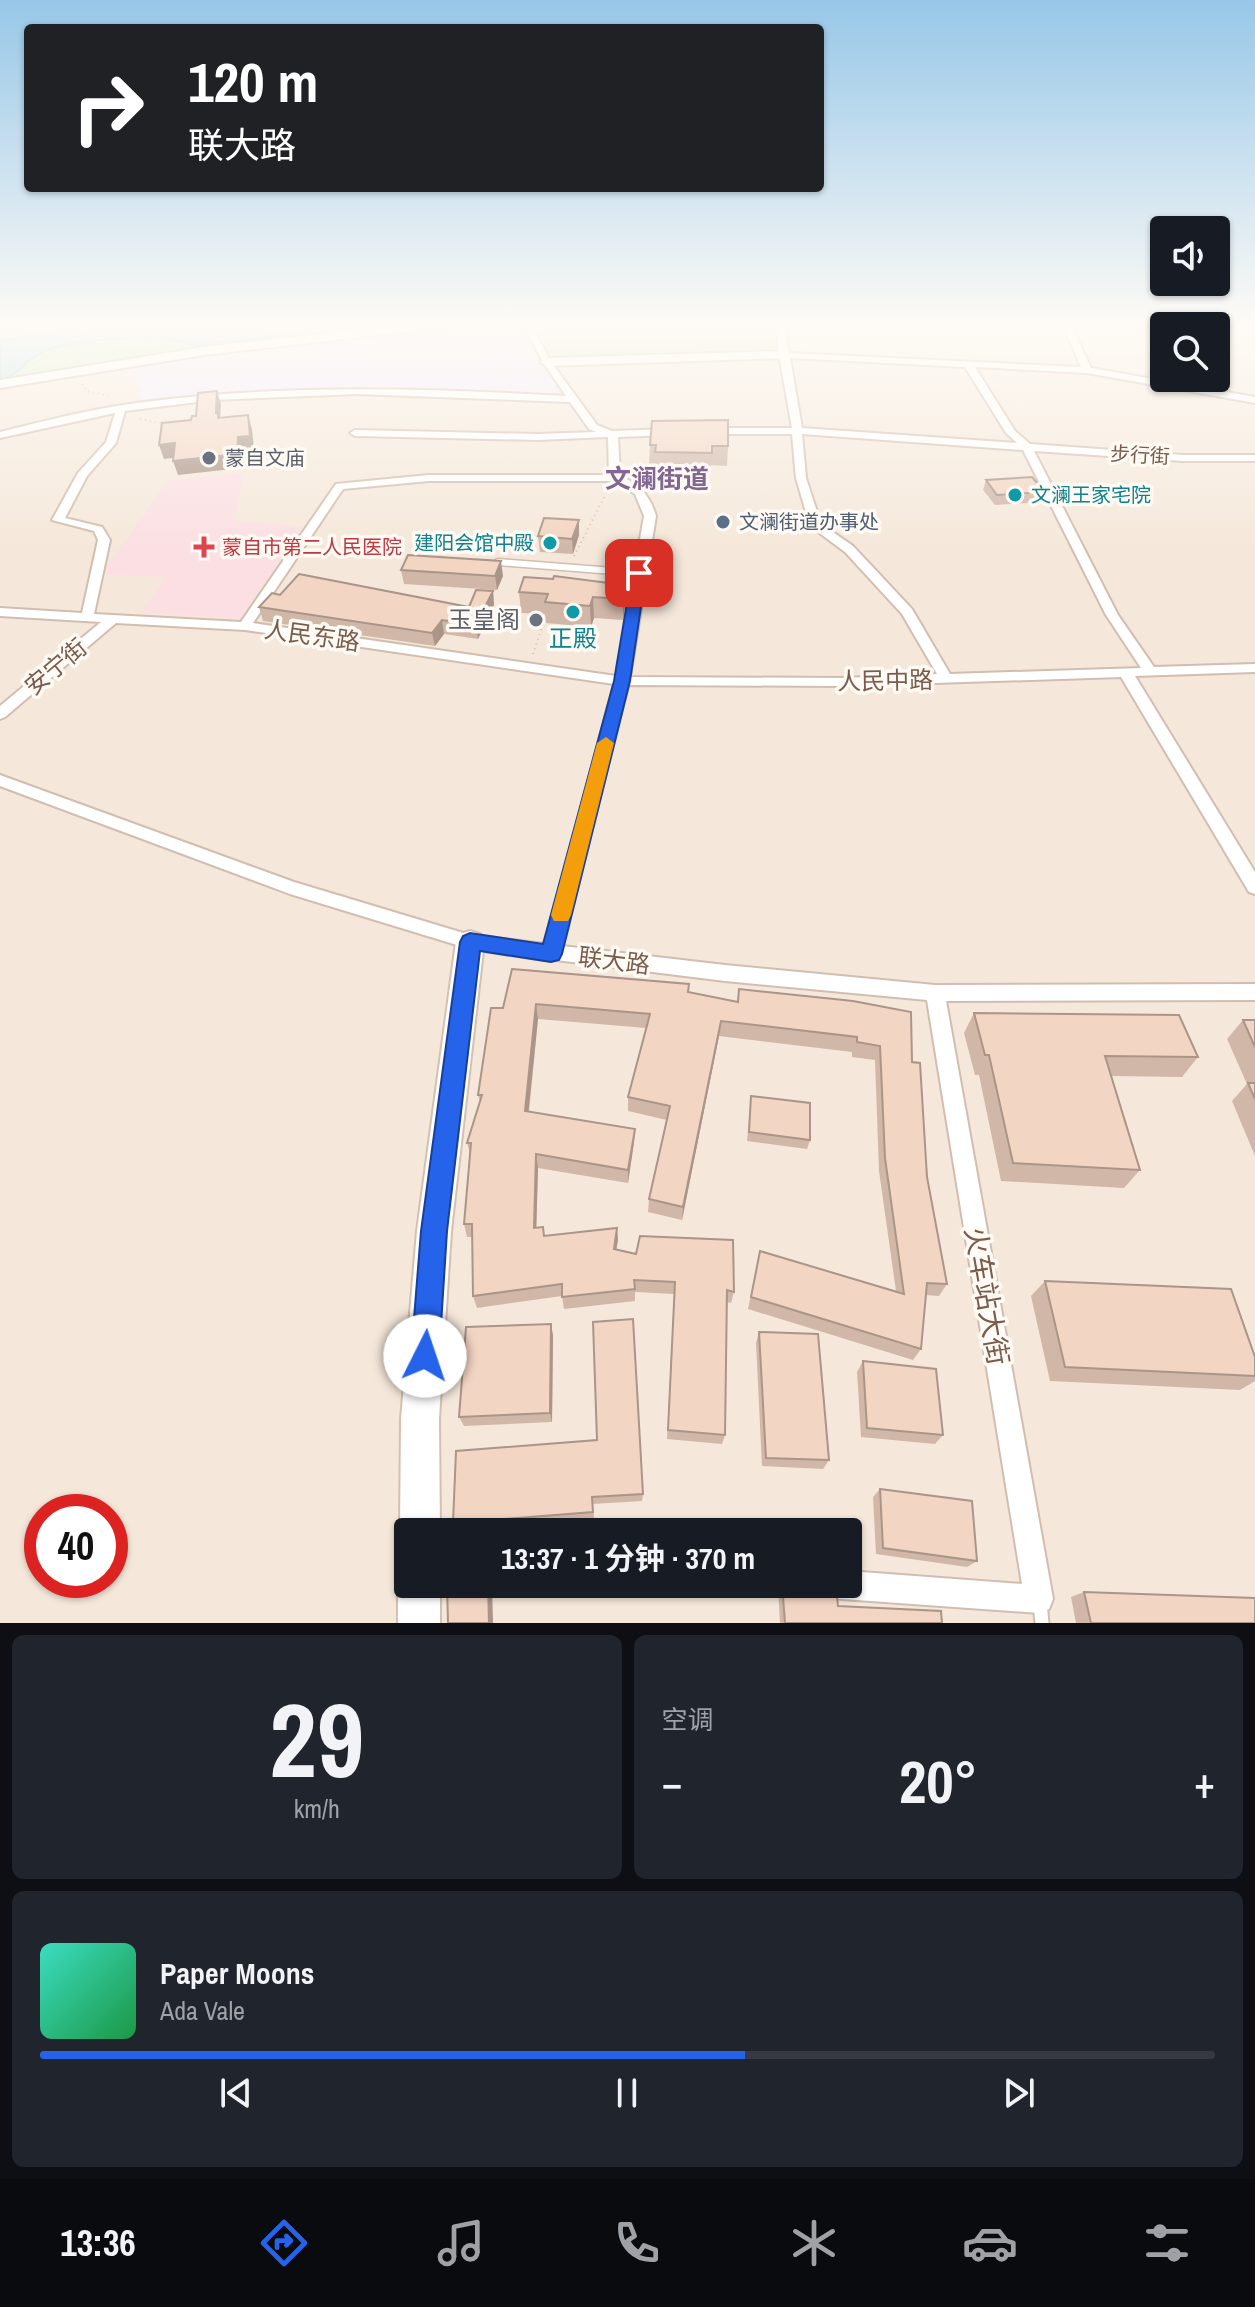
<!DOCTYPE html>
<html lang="zh">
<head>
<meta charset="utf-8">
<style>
  :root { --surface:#171b24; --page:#20242c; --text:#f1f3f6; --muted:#9ea1a6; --line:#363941; --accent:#2563eb }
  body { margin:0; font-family:"Archivo Narrow","Noto Sans SC",sans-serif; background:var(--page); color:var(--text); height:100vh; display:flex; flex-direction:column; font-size:30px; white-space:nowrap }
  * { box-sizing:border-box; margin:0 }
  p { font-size:26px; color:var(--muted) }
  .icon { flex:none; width:44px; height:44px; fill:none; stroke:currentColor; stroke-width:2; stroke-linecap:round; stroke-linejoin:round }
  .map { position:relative; height:1623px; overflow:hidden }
  .sheet { display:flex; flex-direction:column; gap:12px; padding:12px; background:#0d0f14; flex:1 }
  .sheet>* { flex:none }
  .hud { position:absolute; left:24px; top:24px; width:800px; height:168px; border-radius:8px; box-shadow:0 2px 6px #0004; background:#202124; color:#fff; overflow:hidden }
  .tools { position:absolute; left:1150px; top:216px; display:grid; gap:16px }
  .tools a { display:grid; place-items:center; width:80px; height:80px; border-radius:8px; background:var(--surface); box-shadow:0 2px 6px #0004; font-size:40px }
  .speed { position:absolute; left:24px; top:1494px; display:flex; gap:16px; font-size:40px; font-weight:700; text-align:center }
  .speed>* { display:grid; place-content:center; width:104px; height:104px; border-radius:50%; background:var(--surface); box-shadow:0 2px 6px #0004; line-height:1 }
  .speed .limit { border:12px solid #d22; background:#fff; color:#111 }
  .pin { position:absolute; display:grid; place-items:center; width:68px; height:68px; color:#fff; margin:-34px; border-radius:16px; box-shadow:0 4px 12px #0006 }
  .me { position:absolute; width:88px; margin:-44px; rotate:4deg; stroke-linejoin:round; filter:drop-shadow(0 0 6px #0008) }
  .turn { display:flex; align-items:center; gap:28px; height:168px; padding:0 32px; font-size:36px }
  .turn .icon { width:104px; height:104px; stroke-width:2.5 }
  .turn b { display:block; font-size:56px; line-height:68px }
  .big { font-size:60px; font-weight:700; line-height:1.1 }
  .sheet .card { flex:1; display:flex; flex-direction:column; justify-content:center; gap:12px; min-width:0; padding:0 28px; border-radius:12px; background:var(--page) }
  .sheet .dial { align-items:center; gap:0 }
  .dial b { font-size:104px; line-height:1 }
  .song { display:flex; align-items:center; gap:24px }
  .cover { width:96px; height:96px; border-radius:12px; background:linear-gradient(135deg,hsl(170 70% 55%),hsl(140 70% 35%)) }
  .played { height:8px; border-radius:4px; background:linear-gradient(90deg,var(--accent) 60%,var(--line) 60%) }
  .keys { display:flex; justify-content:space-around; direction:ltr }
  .heat { display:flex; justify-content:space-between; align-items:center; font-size:44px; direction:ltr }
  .sheet .tiles { flex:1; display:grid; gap:12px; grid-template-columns:1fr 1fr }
  .card:last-child { grid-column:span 2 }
  .trip { position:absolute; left:394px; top:1518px; width:468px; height:80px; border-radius:8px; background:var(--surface); box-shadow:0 2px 6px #0004; font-weight:700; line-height:80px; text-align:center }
  .tabs { display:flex; height:128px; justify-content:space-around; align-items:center; background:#090b0e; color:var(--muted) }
  .tabs .icon { width:56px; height:56px }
  .tabs .active { color:var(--accent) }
  .tabs b { font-size:36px; color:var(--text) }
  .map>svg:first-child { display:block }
  .residential { fill:#f5e8da; fill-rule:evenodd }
  .education { fill:#f3e8fa }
  .medical { fill:#fbdfe3 }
  .green { fill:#d8ecc9 }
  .water { fill:#bfe3e8; stroke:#a5d3da; stroke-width:2 }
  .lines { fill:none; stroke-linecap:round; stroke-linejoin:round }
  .lane-far1-casing { stroke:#d1beb0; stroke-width:9 }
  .lane-casing { stroke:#d1beb0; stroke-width:17 }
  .street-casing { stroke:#d1beb0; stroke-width:4 }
  .secondary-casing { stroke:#d6c0b0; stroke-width:4 }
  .path { stroke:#d9b8a5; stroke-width:2; stroke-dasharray:1 4; stroke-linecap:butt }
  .lane-far1 { stroke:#fff; stroke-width:6 }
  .lane { stroke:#fff; stroke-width:13 }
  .street { fill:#fff; fill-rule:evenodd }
  .secondary { fill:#fff; fill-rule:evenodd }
  .wall { fill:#d1b7a8 }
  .shaded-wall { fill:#aa9588 }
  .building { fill:#f3d5c3; stroke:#aa9588; stroke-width:2 }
  .route { fill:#2563eb; stroke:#184099; stroke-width:2 }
  .slow { fill:#f59e0b }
  .worship-dot { fill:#6b7280; stroke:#fffaf3; stroke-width:3 }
  .culture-dot { fill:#0f9aa8; stroke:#fffaf3; stroke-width:3 }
  .service-dot { fill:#5c6f8a; stroke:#fffaf3; stroke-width:3 }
  .health-dot { fill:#e0444e; stroke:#fffaf3; stroke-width:3 }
  .labels { text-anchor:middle; stroke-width:7; stroke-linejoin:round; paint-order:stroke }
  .far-street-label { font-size:20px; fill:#7a5c4d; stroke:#fffaf3 }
  .far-worship-label { font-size:20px; fill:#5b616d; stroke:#fffaf3; text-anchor:start }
  .far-culture-label { font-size:20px; fill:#0d838f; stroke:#fffaf3; text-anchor:start }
  .far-service-label { font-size:20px; fill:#4e5e75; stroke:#fffaf3; text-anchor:start }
  .far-health-label { font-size:20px; fill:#be3a42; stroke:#fffaf3; text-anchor:start }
  .worship-label { font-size:24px; fill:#5b616d; stroke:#fffaf3; text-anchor:end }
  .street-label { font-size:24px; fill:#7a5c4d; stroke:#fffaf3 }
  .culture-label { font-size:24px; fill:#0d838f; stroke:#fffaf3 }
  .far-district-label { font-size:26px; font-weight:bold; fill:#846695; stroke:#fffaf3 }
  .near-street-label { font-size:28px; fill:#7a5c4d; stroke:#fffaf3 }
</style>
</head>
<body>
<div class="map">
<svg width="1255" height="1623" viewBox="0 0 1255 1623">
  <rect width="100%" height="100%" fill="#fdf6ec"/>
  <path class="residential" d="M0,323H1255V1623H0ZM1164,326H1216V378H1164ZM42,1512H110V1580H42ZM408,1532H848V1584H408Z"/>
  <polygon class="education" points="487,323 516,323 533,358 559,389 549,394 404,389 258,391 189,395 141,403 133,363"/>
  <polygon class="medical" points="244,473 235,520 302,527 241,619 141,612 166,577 102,574 168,480"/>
  <g class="green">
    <polygon points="0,323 411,323 209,347 0,381"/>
    <polygon points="535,323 773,323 776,347 764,353 558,358 548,355"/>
  </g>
  <path class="water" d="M105,323H390C369,325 320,322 305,332L198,346C169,332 75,338 45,351C27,358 16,377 0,380V341Z"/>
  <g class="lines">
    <g class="lane-far1-casing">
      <polyline id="lane-far1" points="498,562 639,573"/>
    </g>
    <g class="lane-casing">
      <polyline id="lane" points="1040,1603 1042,1623"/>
    </g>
    <g class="street-casing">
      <path id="street" d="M522,323H530L551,362L597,425L612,431L670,429L675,432L670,435L618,437L620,476C640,484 650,496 656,516L630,677L843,678L937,674L902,614L845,552L810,526L796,478L792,434H706L701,431L706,428H792L779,355L776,323H784L789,353L1081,367L1062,323H1070L1091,368L1255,397V403L1087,373L975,367L1015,431L1030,444L1183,455H1255V461H1183L1034,451L1118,615L1154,667L1255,664V672L1135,676L1255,872V894L1249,892L1121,677L843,686L628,685L562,946L725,965L935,985L1255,984V1000L946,1001L1053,1599L1049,1609L1039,1613L828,1598L818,1594L814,1584H848V1571L1022,1584L927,1000L725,981L556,960L551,961L470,949L290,894L0,786V775L294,882L470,935L545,944L614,684L245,630L116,623L5,717L0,719V706L101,622L0,616V608L82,613L98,540L94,531L52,520L78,473L106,442L115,413L0,438V432C48,420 95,408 144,402C284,384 425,388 566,396L543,362ZM790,358L965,367L1006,433L1017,443L802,428ZM357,394L570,402L589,429L596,432L538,434L355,430L350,433L355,436L538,440L608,437L609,475H429L336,484L241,622L94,614L110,540L102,527L65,518L87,476L116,443L125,411L213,400ZM802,434L1023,450L1106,615L1141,668L950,674L912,609L853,546L821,524L806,478ZM429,481H613L635,494L644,516L616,676L253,623L343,489Z"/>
    </g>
    <g class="secondary-casing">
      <g id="secondary">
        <polygon points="416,323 455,323 449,327 204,355 0,388 0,380 204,347"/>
        <polygon points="1225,323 1255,323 1255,327 1231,327"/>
        <polygon points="783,351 788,352 788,358 547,366 540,362 547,358"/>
        <polygon points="470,931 480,934 484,942 451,1231 439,1419 440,1532 408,1532 408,1547 400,1532 401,1419 417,1231 456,942 460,934"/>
        <polygon points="408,1568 408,1584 440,1584 440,1623 398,1623 398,1584 404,1569"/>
      </g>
    </g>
    <g class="path">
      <polyline points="4,323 8,332 15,334 77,323"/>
      <polyline points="90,323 86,344 169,342"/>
      <polyline points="33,364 55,351 86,344 89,357"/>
      <polyline points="82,384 87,391 110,396"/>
      <polyline points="140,419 164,424"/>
      <polyline points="574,556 609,488"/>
      <polyline points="533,654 546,615"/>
    </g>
    <use href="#lane-far1" class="lane-far1"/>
    <use href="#lane" class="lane"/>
    <use href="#street" class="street"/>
    <use href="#secondary" class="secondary"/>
  </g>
  <g class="wall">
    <polygon points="650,445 728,446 727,466 711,465 711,473 655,471 655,464 649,464"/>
    <polygon points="986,480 1045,492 1042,502 995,505 983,490"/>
    <polygon points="579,520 579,535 573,554 540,552 538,536"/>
    <polygon points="401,570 503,576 497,590 404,584"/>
    <polygon points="625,585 625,605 623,620 594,618 591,627 546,623 545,614 521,613 519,592"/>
    <polygon points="493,591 494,605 478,639 444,634 435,646 263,621 259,607 280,595 469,607"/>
    <polygon points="512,969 688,992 737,1002 739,989 853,1001 912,1062 927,1177 947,1284 939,1296 926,1295 921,1349 913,1360 748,1309 760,1251 896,1291 879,1171 875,1060 852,1057 852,1052 719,1036 682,1220 648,1212 649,1199 667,1120 628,1111 628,1097 646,1028 538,1019 529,1112 635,1129 634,1142 628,1183 538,1168 536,1228 544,1236 617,1228 618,1240 616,1250 734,1292 731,1303 727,1302 725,1435 722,1444 667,1439 674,1294 635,1292 635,1301 564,1309 562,1296 477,1308 473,1296 472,1237 467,1237 464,1224 470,1153 467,1143 480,1101 478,1095 503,1008"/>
    <polygon points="974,1013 1198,1057 1182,1077 1111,1076 1140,1170 1124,1188 1001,1181 979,1075 975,1075 964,1033"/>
    <polygon points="1243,1020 1255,1020 1255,1156 1232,1101 1247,1084 1227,1039"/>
    <polygon points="751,1096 810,1140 807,1149 747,1141"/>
    <polygon points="1045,1281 1255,1357 1255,1381 1240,1390 1050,1381 1031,1296"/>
    <polygon points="759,1332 829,1460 823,1469 762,1466 756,1343"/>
    <polygon points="553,1335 552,1422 464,1426 459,1417"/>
    <polygon points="863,1361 943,1435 935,1444 861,1437 857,1372"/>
    <polygon points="456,1451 643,1494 642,1501 593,1504 594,1519 458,1530 453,1523"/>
    <polygon points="880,1489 977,1561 967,1567 876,1554 873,1497"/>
    <polygon points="779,1584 818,1584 822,1592 838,1606 942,1623 780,1623 778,1586"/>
    <polygon points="1084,1592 1255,1623 1076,1623 1071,1597"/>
  </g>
  <g class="shaded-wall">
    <polygon points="217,391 221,404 220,419 223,427 216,413"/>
    <polygon points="248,415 252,429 254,450 242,451 241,468 178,475 173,461 238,437"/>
    <polygon points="175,443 180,457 164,459 159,445"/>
    <polygon points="579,520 579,535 573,554 572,539"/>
    <polygon points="501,561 503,576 497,590 495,576"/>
    <polygon points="625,585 625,605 623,620 623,599"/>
    <polygon points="493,591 494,605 478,639 476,625"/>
    <polygon points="593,597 594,618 591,627 590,606"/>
    <polygon points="442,620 444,634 435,646 432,633"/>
    <polygon points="536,1004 538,1019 527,1125 525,1111"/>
    <polygon points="721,1021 719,1036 682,1220 683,1207"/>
    <polygon points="635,1129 634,1142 628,1183 628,1170"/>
    <polygon points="536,1154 538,1168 536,1240 534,1228"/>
    <polygon points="617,1228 618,1240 614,1262 614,1249"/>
    <polygon points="551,1324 553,1335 552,1422 550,1413"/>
    <polygon points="488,1584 492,1584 493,1623 489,1623"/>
  </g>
  <g class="building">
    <polygon points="217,391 216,413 218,413 218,418 248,415 250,436 238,437 237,454 173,461 175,443 159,445 162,423 191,420 192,416 196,416 198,393"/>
    <polygon points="728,420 728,446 712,446 712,453 655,452 656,445 650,445 652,421"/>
    <polygon points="1032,477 1045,492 997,495 986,480"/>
    <polygon points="544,518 579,520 572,539 538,536"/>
    <polygon points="408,555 501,561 495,576 401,570"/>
    <polygon points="299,574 469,607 476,590 493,591 476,625 442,620 432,633 259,607 272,593 280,595"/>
    <polygon points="554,576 625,585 623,599 593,597 590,606 545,602 548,594 519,592 524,577 553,579"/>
    <polygon points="512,969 689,984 688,992 738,1002 739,989 853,1001 911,1012 912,1062 920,1063 927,1177 947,1284 927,1283 921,1349 751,1297 760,1251 904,1294 885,1158 880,1046 857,1042 857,1037 721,1021 683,1207 649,1199 670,1106 628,1097 650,1014 536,1004 525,1111 635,1129 628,1170 536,1154 534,1228 543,1227 544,1236 617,1228 614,1249 636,1254 640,1236 733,1240 734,1292 727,1290 725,1435 668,1430 675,1282 634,1280 635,1289 562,1297 562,1284 473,1296 472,1224 464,1224 471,1143 467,1143 482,1095 478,1095 491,1008 503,1008"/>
    <polygon points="974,1013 1179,1015 1198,1057 1105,1056 1140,1170 1013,1163 989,1055 985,1055"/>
    <polygon points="1243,1020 1255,1020 1255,1047"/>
    <polygon points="1248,1083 1255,1083 1255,1099"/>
    <polygon points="751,1096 810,1103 810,1140 749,1132"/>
    <polygon points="1045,1281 1231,1289 1255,1357 1255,1376 1065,1367"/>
    <polygon points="633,1319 643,1494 592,1497 593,1512 453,1523 456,1451 597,1440 593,1322"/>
    <polygon points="551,1324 550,1413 459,1417 466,1327"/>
    <polygon points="759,1332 818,1334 829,1460 766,1458"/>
    <polygon points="863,1361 936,1369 943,1435 867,1428"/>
    <polygon points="880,1489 972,1501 977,1561 883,1548"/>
    <polygon points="447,1584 488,1584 489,1623 448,1623"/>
    <polygon points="782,1584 818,1584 822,1592 837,1597 838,1606 941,1611 942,1623 785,1623"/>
    <polygon points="1084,1592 1255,1598 1255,1623 1091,1623"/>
  </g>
  <linearGradient id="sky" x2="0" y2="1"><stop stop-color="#97c7e8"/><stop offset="0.59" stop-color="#fefbf6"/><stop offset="1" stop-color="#fefbf6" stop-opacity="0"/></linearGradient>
  <rect width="1255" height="550" fill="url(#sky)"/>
  <polygon class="route" points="639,569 646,573 630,681 562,954 559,960 551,962 480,951 447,1231 439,1356 435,1366 425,1370 415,1366 411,1356 421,1231 460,942 463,936 470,933 543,944 614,681 632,573"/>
  <polygon class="slow" points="606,737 614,743 571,915 568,921 554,921 551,915 597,743"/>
  <g class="worship-dot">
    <circle cx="209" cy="458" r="8"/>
    <circle cx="536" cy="620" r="8"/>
  </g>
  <g class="culture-dot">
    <circle cx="1015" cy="495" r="8"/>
    <circle cx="550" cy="543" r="8"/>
    <circle cx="573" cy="612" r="8"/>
  </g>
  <circle class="service-dot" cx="723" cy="522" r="8"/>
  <path class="health-dot" d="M200 535h8v8h8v8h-8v8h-8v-8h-8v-8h8z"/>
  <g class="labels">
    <g class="far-street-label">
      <text transform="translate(1140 455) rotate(3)" y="7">步行街</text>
    </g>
    <g class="far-worship-label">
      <text x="225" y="465">蒙自文庙</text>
    </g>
    <g class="far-culture-label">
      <text x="1031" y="502">文澜王家宅院</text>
      <text x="534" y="550" text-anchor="end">建阳会馆中殿</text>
    </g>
    <g class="far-service-label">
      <text x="739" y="529">文澜街道办事处</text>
    </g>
    <g class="far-health-label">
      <text x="222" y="554">蒙自市第二人民医院</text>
    </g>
    <g class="worship-label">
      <text x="520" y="628">玉皇阁</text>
    </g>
    <g class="street-label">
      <text transform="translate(312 636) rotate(8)" y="8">人民东路</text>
      <text transform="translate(56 667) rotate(-40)" y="8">安宁街</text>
      <text transform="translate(885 681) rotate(-1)" y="8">人民中路</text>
      <text transform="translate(614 961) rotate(7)" y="8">联大路</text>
    </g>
    <g class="culture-label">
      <text x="573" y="647">正殿</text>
    </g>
    <g class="far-district-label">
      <text x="657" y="488">文澜街道</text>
    </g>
    <g class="near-street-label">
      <text transform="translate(987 1296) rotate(80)" y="10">火车站大街</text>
    </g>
  </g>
</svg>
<div class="tools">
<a><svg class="icon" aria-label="sound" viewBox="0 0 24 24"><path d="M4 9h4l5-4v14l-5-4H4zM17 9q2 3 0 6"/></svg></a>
<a><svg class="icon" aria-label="search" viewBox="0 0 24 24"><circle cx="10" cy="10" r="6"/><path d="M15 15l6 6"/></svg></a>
</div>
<div class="speed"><div class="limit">40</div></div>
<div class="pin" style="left:639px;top:573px;background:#d93025"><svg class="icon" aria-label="arrive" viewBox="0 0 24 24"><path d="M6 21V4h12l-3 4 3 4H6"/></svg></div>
<svg class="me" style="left:425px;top:1356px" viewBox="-20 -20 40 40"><circle r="19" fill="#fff"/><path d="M0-13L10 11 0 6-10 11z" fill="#2563eb"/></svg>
<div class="trip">13:37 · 1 分钟 · 370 m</div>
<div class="hud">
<div class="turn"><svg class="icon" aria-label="right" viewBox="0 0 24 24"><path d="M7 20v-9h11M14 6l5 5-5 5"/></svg><div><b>120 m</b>联大路</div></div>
</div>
</div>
<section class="sheet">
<div class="tiles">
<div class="card dial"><b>29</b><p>km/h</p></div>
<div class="card"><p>空调</p>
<div class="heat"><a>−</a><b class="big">20°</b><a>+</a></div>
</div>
<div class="card">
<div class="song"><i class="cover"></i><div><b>Paper Moons</b><p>Ada Vale</p></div></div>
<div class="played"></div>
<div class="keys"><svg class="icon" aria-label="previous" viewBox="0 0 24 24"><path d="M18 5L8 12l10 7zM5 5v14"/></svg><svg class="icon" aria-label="pause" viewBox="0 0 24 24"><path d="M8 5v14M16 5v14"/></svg><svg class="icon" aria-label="next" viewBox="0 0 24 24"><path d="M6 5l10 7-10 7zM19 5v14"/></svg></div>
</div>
</div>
</section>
<nav class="tabs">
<b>13:36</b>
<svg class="icon active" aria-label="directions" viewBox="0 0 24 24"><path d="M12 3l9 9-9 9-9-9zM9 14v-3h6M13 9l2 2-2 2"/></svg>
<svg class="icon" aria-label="music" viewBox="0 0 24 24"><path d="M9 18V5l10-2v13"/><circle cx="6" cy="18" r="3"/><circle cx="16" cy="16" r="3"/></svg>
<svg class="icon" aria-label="phone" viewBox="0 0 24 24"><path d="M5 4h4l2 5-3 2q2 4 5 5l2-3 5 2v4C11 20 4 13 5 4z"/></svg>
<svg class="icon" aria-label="climate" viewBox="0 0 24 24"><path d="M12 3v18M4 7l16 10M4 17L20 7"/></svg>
<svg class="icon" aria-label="car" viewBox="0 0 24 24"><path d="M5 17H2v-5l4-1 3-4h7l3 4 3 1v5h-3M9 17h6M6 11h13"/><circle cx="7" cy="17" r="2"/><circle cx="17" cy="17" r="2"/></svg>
<svg class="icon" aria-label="filters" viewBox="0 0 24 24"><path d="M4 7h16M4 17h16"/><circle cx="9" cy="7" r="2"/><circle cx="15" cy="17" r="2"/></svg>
</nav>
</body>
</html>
